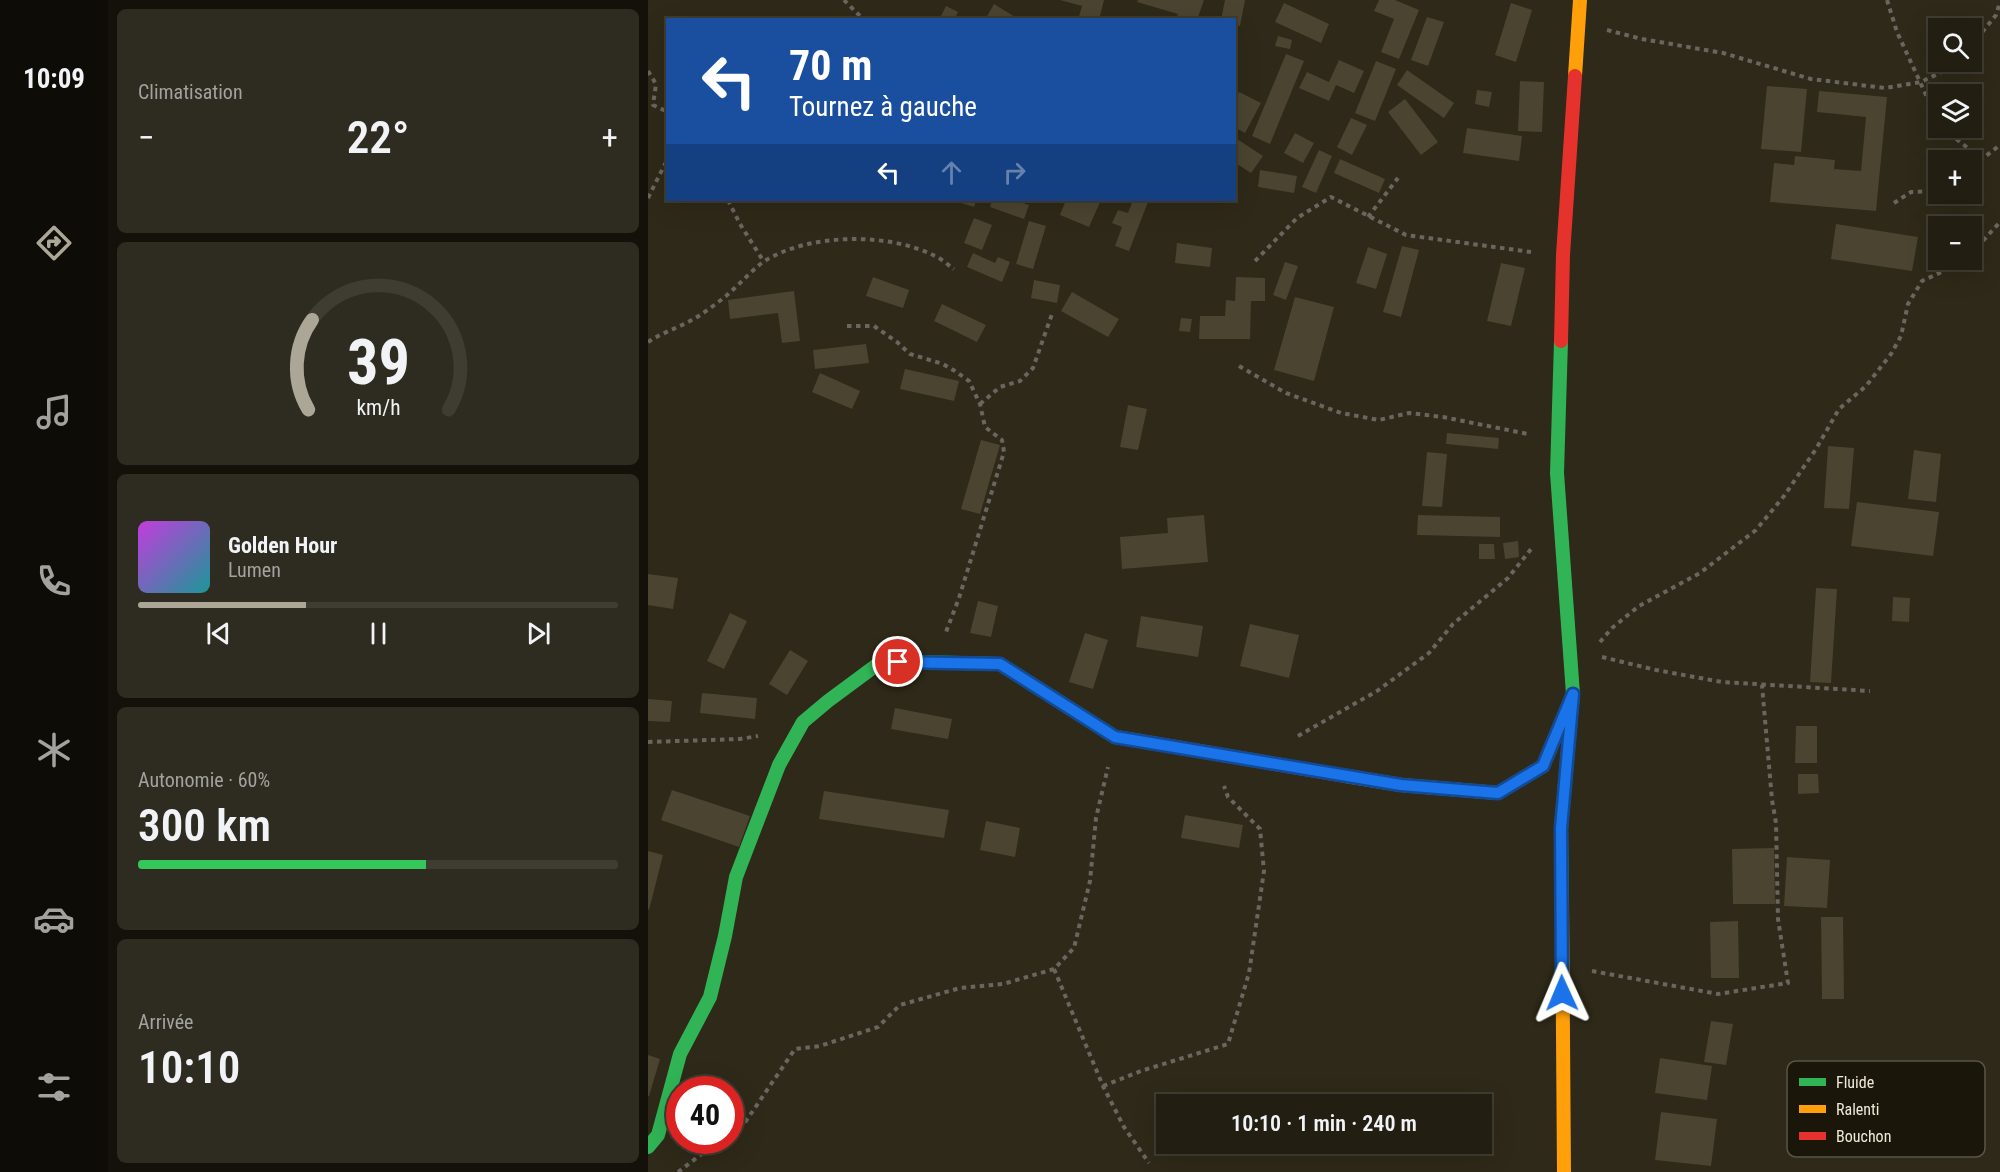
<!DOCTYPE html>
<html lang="fr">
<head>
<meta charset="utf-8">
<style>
  :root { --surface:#221f12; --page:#2e2c20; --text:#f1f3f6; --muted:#a2a29f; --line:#3f3d32; --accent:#aba695 }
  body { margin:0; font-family:"Roboto Condensed",sans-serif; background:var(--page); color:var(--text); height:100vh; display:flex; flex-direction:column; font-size:22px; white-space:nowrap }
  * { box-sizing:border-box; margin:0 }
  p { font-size:20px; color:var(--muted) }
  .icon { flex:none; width:33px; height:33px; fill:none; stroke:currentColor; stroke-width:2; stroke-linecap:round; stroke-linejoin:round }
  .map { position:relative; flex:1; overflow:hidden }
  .sheet { display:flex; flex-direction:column; gap:9px; padding:9px; background:#13110a; width:540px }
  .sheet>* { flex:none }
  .top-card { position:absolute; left:18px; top:18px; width:570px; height:183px; border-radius:0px; box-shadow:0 6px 24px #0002,0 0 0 2px var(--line); background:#1a4fa0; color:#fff; overflow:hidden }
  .fabs { position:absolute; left:1280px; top:18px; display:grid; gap:12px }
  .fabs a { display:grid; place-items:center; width:54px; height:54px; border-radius:0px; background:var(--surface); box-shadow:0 6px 24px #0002,0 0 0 2px var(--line); font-size:30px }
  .speed { position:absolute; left:18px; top:1076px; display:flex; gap:12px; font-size:30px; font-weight:700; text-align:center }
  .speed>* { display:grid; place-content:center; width:78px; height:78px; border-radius:50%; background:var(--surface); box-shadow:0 6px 24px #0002,0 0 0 2px var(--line); line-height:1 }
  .speed .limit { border:9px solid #d22; background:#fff; color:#111 }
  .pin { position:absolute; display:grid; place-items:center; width:51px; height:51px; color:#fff; margin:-26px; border:3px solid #fff; border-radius:50%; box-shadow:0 2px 6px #0007 }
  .me { position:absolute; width:66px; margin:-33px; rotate:359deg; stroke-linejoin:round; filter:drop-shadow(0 0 4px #0008) }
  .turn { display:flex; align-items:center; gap:21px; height:126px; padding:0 24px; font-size:27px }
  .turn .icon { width:78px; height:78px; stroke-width:2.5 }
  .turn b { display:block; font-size:42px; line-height:51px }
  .lanes { display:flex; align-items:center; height:57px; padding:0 24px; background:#0003; justify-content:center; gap:30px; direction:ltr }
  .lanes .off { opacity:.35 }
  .big { font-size:45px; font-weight:600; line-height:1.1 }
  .sheet .widget { flex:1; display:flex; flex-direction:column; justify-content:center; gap:9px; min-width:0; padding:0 21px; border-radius:9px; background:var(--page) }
  .sheet .dial { align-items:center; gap:0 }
  .dial svg { height:156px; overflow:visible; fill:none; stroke:var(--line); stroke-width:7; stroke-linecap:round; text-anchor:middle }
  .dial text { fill:var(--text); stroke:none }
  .song { display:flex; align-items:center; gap:18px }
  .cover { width:72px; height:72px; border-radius:9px; background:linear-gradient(135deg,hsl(290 70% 55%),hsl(180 70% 35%)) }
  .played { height:6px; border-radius:3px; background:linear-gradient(90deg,var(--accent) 35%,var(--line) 35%) }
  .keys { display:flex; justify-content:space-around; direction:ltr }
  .heat { display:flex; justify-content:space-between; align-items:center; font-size:33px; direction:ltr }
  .charge { height:9px; border-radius:4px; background:linear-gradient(90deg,#34c759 60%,var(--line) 0) }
  .trip { position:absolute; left:508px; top:1094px; width:336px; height:60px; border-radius:0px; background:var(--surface); box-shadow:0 6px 24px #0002,0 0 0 2px var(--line); font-weight:600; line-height:60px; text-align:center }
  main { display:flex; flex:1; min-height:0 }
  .dock { display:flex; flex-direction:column; width:108px; justify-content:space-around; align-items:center; background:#0e0c07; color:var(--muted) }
  .dock .icon { width:42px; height:42px }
  .dock .current { color:var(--accent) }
  .dock b { font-size:27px; color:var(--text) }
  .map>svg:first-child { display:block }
  .building { fill:#4a4430 }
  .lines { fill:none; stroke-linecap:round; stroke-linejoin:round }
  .path { stroke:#6a655f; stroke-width:4; stroke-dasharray:4.5 4.5; stroke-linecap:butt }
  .fast { stroke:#30b455; stroke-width:14 }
  .slow { stroke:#ff9f0a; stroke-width:14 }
  .jam { stroke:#e5322d; stroke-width:14 }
  .route-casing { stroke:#114b97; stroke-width:15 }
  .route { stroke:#1a73e8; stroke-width:10 }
  .key { fill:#1a1609; stroke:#5a5547; stroke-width:1.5 }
  .key-label { font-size:16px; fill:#efe9d8 }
</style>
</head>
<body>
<main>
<nav class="dock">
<b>10:09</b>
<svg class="icon current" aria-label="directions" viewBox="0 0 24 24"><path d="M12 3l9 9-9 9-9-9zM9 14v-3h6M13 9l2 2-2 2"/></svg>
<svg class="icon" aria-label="music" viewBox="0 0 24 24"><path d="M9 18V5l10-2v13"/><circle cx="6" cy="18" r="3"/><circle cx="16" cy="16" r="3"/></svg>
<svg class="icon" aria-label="phone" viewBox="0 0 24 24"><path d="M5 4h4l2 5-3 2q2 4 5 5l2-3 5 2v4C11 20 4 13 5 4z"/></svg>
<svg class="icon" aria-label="climate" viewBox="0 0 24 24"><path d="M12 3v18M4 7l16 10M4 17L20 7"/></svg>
<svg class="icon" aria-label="car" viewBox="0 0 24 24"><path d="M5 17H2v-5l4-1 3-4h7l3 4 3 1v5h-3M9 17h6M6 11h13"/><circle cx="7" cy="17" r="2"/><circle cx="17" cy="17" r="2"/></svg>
<svg class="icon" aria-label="filters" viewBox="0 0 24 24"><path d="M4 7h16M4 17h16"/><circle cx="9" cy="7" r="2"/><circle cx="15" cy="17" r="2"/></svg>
</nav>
<section class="sheet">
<div class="widget"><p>Climatisation</p>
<div class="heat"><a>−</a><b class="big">22°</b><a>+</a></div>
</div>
<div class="widget dial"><svg viewBox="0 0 100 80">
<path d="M14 69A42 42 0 1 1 86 69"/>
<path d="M14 69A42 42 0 0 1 16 23" stroke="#aba695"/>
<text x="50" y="56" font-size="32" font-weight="700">39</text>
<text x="50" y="72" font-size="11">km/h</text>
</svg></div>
<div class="widget">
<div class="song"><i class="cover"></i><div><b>Golden Hour</b><p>Lumen</p></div></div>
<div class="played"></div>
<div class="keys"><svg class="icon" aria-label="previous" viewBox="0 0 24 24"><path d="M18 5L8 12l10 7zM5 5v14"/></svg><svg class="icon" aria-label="pause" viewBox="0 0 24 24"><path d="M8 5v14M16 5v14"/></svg><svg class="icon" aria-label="next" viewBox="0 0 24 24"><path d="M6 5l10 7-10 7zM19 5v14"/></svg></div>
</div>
<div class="widget"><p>Autonomie · 60%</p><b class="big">300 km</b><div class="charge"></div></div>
<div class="widget"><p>Arrivée</p><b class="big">10:10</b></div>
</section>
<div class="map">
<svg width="1352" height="1172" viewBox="0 0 1352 1172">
  <rect width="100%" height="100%" fill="#2e2918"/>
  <g class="building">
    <polygon points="412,0 456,0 451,20 430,20 434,6"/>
    <polygon points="490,0 556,0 549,20 528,20 530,14 489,2"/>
    <polygon points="577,0 597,0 592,26 586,25 586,20 573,20"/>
    <polygon points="731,0 747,0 771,10 751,59 733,52 746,19 726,11"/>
    <polygon points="636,3 681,24 673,43 627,22"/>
    <polygon points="863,3 884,10 868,62 847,55"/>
    <polygon points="346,4 372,20 337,20"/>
    <polygon points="298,6 310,12 306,20 291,20"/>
    <polygon points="779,17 796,22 780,66 763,60"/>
    <polygon points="630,36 644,40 642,49 627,46"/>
    <polygon points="638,54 656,61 622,144 604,136"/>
    <polygon points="691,60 716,71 706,93 688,85 681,101 651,88 659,72 681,82"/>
    <polygon points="728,61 748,69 727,121 707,113"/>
    <polygon points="759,70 806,103 796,118 749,85"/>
    <polygon points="872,81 896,82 894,132 870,131"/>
    <polygon points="1119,86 1159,89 1153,152 1113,149"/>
    <polygon points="829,90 844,92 841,107 827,104"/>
    <polygon points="1171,91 1239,97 1228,211 1122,202 1126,163 1146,165 1147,156 1187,160 1186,169 1213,171 1218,117 1169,112"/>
    <polygon points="591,92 613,103 597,133 586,127 586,101"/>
    <polygon points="757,99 790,142 773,155 740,112"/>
    <polygon points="703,118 719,125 704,155 689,147"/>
    <polygon points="819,128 874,136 871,161 815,153"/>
    <polygon points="647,133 666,143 655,163 636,153"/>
    <polygon points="586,137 615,156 603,173 586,162"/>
    <polygon points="671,150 684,156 668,193 654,187"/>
    <polygon points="692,159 737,179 731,193 686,173"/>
    <polygon points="612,170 649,176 646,193 610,187"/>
    <polygon points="304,200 328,200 326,207"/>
    <polygon points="344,200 366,200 381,205 376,219 342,207"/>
    <polygon points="418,200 453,200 441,227 412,215"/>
    <polygon points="485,200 500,202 481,251 467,246 474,227 464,223 470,210 480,213"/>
    <polygon points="326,218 344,225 334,250 316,243"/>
    <polygon points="381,221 398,226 385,269 368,264"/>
    <polygon points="1188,224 1270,237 1264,271 1183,259"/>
    <polygon points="529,243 564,248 562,267 527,263"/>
    <polygon points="754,246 771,250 753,317 735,312"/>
    <polygon points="720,247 739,254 728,289 708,283"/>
    <polygon points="325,253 347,263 350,257 362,262 354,282 319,267"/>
    <polygon points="637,262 650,266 638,300 625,295"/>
    <polygon points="853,263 877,268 863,326 839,321"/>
    <polygon points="225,277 261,290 255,308 218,296"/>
    <polygon points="588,277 617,278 617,301 603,301 602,339 551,339 552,316 577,316 578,300 587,301"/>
    <polygon points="386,280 412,285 409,303 383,298"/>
    <polygon points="146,291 152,341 134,343 130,313 82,319 80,300"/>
    <polygon points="424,292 471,319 460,337 413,311"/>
    <polygon points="647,297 686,307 666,381 626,370"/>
    <polygon points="294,304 338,325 329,342 286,321"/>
    <polygon points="533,318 544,319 542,332 531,331"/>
    <polygon points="218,344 221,363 167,369 165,350"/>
    <polygon points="257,369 311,381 306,401 252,389"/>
    <polygon points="172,373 212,391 204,409 164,392"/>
    <polygon points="480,405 499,409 490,450 472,447"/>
    <polygon points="799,433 851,438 850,449 798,444"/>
    <polygon points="333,440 352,445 332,514 313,509"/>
    <polygon points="1180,446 1206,448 1201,509 1176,508"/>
    <polygon points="1266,450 1293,454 1288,502 1260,499"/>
    <polygon points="779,452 799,454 794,507 774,506"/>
    <polygon points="1209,502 1291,512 1285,556 1203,546"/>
    <polygon points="556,515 560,562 474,569 472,537 520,533 519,518"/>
    <polygon points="770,515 852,517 852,537 769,535"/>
    <polygon points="870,541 871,557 857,559 855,543"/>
    <polygon points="831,544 846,544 847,559 831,559"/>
    <polygon points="0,574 30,578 25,609 0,605"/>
    <polygon points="1168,588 1189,589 1183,683 1162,682"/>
    <polygon points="1245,597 1262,598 1261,622 1244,621"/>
    <polygon points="330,601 350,606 343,637 322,633"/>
    <polygon points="82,613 99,621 76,669 59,661"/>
    <polygon points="493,616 555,626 550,657 488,647"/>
    <polygon points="602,624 651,635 641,678 592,666"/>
    <polygon points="437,633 460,640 445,689 421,682"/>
    <polygon points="142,650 160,661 139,695 121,684"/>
    <polygon points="54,693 109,698 107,719 52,713"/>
    <polygon points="0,699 24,701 22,722 0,721"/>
    <polygon points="247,708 304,719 300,739 243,729"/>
    <polygon points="1148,726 1169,726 1169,763 1147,763"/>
    <polygon points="1150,774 1170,774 1171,793 1150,794"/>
    <polygon points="24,790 102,816 91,847 13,820"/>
    <polygon points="176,791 301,810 296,838 171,819"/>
    <polygon points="537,815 595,825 591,848 533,838"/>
    <polygon points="338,821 372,828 367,857 332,850"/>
    <polygon points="1126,848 1127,904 1085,904 1084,849"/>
    <polygon points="0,851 15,855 1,910 0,909"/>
    <polygon points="1139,857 1182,860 1179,908 1136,906"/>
    <polygon points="1173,917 1195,917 1196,999 1174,999"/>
    <polygon points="1090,921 1091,978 1063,978 1062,922"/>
    <polygon points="1063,1021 1085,1024 1078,1065 1056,1062"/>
    <polygon points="0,1055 12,1059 1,1096 0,1096"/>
    <polygon points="1012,1058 1064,1066 1059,1100 1007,1093"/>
    <polygon points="1013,1112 1069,1119 1063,1166 1007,1160"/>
  </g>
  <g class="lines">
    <g class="path">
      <polyline points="196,0 216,20"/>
      <polyline points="1239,0 1249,32 1290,121"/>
      <polyline points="959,30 994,39 1075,53 1163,79 1237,88 1273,82 1304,67 1309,62"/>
      <polyline points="1323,46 1348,15 1352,2"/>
      <polyline points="0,71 8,84 5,105 20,112"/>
      <polyline points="1294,128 1334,159"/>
      <polyline points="1323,177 1334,159 1352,145"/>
      <polyline points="0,198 20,158"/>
      <polyline points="80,200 92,224 116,262"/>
      <polyline points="1246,203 1263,192 1290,191"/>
      <polyline points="720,217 750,178"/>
      <polyline points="1323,254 1352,222"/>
      <polyline points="607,261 649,218 683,197 758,235 883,252"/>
      <polyline points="199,326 226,326 249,342 262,354 295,364 307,371 321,381 332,404 337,427 354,440 356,452 311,598 298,632"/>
      <path d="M0,342C15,332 33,327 49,317C59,311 69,303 78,296C91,285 102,272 115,262C160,233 240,232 287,256C294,259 300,265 306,269"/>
      <polyline points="591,366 638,393 693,413 731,420 761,413 795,417 880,434"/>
      <polyline points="332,404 352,387 372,381 385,368 404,314"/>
      <polyline points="952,642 964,628 991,606 1052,573 1108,530 1136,496 1168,449 1191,409 1218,386 1243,354 1253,336 1260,304 1274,281 1298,270 1314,260"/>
      <polyline points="954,657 1008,670 1074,682 1222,691"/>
      <polyline points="650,736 729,691 781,653 805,624 860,578 883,549"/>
      <polyline points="0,742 92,739 110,736"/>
      <polyline points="406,969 455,1086 476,1127 501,1163"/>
      <polyline points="944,971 1070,994 1140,983 1130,919 1128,823 1124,800 1114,685"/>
      <polyline points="455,1086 493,1071 580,1044 601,973 616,871 612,829 580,797 576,786"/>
      <polyline points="82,1132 98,1121 147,1049 172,1046 230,1027 252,1005 312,988 355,984 406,969 426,948 442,881 448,818 460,767"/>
      <polyline points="30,1172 72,1140"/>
    </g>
    <g class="fast">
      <polyline points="913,341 909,473 925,694 913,828 914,898"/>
      <polyline points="0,1147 10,1135 32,1054 62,997 77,936 88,877 131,765 155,722 180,701 234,661 352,664 467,737 492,741"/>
    </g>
    <g class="slow">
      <polyline points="927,76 932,0"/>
      <polyline points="698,776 753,785 850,793 895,766 925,694"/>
      <polyline points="914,898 916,1172"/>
    </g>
    <g class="jam">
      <polyline points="913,341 915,255 927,76"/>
      <polyline points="492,741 698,776"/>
    </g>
  </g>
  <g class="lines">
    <g class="route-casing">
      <polyline id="route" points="250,662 352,664 467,737 753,785 850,793 895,766 925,694 913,828 914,993"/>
    </g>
    <use href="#route" class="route"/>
  </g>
  <rect x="1139" y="1061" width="198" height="96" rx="9" class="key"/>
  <rect x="1151" y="1078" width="27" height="8" fill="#30b455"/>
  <rect x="1151" y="1105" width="27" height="8" fill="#ff9f0a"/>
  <rect x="1151" y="1132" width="27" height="8" fill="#e5322d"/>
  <g class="key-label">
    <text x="1188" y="1088">Fluide</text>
    <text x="1188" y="1115">Ralenti</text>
    <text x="1188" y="1142">Bouchon</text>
  </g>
</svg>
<div class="fabs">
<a><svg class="icon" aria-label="search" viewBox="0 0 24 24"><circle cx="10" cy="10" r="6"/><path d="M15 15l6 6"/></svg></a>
<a><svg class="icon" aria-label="layers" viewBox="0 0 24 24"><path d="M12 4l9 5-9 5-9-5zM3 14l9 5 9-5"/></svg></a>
<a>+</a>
<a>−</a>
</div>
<div class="speed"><div class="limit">40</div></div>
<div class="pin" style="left:250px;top:662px;background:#d93025"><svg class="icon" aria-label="arrive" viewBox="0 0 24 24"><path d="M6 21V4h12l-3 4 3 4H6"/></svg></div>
<svg class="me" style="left:914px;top:993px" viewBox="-20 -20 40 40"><path d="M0-17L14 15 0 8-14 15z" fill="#1a73e8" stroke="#fff" stroke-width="4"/></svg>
<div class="trip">10:10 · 1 min · 240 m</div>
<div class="top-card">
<div class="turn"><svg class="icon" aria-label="left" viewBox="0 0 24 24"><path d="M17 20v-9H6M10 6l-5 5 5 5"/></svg><div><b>70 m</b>Tournez à gauche</div></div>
<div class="lanes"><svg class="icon" aria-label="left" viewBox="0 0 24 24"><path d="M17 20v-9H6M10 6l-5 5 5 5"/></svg><svg class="icon off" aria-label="ahead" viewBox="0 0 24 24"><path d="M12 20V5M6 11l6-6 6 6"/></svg><svg class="icon off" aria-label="right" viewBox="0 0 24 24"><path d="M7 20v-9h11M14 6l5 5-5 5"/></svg></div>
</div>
</div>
</main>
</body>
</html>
